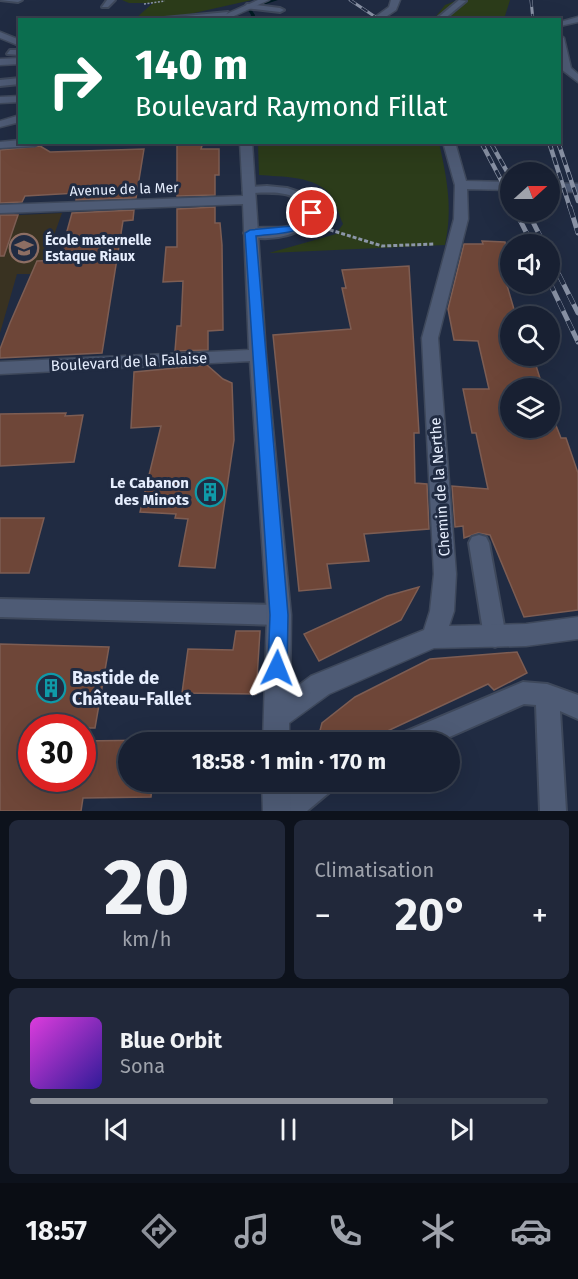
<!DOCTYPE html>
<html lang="fr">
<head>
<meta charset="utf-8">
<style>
  :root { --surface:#182032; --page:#21283a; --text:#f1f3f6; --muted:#9fa3ac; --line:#363e4d; --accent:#8c9099 }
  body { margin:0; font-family:"Fira Sans",sans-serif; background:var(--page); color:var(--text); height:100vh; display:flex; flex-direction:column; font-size:22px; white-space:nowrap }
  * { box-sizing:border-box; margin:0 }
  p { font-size:20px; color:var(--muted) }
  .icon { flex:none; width:33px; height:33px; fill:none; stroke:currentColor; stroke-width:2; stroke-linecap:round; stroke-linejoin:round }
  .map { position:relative; height:811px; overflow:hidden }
  .panel { display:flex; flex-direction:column; gap:9px; padding:9px; background:#0d121c; flex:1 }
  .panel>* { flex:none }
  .guide { position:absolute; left:18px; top:18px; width:543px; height:126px; border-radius:0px; box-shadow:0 6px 24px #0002,0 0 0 2px var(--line); background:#0b6e4f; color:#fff; overflow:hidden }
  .needle { width:39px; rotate:69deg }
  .controls { position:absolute; left:500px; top:162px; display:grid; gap:12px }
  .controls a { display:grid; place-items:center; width:60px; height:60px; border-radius:50%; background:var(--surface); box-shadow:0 6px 24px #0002,0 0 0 2px var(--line); font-size:30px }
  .speed { position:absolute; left:18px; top:714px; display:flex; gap:12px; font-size:30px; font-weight:700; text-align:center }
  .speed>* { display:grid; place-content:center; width:78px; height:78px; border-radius:50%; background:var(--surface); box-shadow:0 6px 24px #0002,0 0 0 2px var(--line); line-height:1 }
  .speed .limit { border:9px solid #d22; background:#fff; color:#111 }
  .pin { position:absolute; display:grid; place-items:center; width:51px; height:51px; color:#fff; margin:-26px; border:3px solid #fff; border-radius:50%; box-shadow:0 2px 6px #0007 }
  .me { position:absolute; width:66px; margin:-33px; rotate:2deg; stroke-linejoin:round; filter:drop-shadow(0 0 4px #0008) }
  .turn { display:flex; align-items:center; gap:21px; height:126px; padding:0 18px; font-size:27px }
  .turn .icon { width:78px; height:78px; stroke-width:2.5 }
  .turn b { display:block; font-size:42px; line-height:51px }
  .big { font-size:45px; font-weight:700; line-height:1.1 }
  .panel .widget { flex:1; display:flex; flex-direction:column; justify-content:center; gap:9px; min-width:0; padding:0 21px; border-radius:9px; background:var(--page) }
  .panel .dial { align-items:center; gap:0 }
  .dial b { font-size:78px; line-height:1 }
  .song { display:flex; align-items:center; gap:18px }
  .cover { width:72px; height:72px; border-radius:9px; background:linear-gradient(135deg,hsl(300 70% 55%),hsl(250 70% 35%)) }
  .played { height:6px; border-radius:3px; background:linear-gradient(90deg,var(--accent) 70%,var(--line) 70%) }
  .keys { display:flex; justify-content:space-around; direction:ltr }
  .heat { display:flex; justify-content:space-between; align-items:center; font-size:33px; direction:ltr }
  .panel .tiles { flex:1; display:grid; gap:9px; grid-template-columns:1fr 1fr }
  .widget:last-child { grid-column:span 2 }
  .trip { position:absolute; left:118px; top:732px; width:342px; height:60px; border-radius:30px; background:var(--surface); box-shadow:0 6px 24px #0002,0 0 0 2px var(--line); font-weight:700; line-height:60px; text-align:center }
  .tab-bar { display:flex; height:96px; justify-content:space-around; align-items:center; background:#0a0d14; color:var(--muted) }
  .tab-bar .icon { width:42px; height:42px }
  .tab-bar .current { color:var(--accent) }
  .tab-bar b { font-size:27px; color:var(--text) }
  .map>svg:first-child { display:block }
  .education { fill:#393221 }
  .green { fill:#2c3c1a }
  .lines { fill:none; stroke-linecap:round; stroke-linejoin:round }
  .stream { fill:#011a22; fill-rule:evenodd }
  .building { fill:#6e4638; stroke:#7d5d53; stroke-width:1.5 }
  .lane-casing { stroke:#3e485b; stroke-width:4 }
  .street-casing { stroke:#3e485b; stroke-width:3 }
  .path-far1 { stroke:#8c96a9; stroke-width:1.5; stroke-dasharray:2 1.5; stroke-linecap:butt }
  .path { stroke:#8c96a9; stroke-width:3; stroke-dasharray:4 2; stroke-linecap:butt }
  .lane { fill:#4e5b75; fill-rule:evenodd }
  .street { fill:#4e5b75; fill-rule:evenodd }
  .rail-far2-casing { stroke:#8992a5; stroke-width:3 }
  .rail-far1-casing { stroke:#8992a5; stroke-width:4.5 }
  .rail-casing { stroke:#8992a5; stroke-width:5 }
  .rail-far2 { stroke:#202b42; stroke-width:2; stroke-dasharray:7; stroke-linecap:butt }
  .rail-far1 { stroke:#202b42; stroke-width:3; stroke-dasharray:8; stroke-linecap:butt }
  .rail { stroke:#202b42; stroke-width:4; stroke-dasharray:11; stroke-linecap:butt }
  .route { fill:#1a73e8; stroke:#114b97; stroke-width:1.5 }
  .labels { text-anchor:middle; stroke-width:6; stroke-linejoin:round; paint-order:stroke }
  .far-street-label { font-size:14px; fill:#e6eefe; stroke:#202b42 }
  .far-poi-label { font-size:14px; font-weight:bold; fill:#e6eefe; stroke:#202b42; text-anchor:start }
  .street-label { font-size:15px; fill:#e6eefe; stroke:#202b42 }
  .poi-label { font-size:15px; font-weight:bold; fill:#e6eefe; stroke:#202b42; text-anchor:end }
  .near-poi-label { font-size:18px; font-weight:bold; fill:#e6eefe; stroke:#202b42; text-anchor:start }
</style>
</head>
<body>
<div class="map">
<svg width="578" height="811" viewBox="0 0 578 811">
  <rect width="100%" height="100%" fill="#202b42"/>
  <polygon class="education" points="62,213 40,274 17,274 0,333 0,216"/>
  <g class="green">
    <polygon points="122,0 252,0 163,20 135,19 153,3 129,3"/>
    <polygon points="458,0 510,0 504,19 433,20 445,5"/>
    <path d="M258,143H439C447,178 453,209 445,245L269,253L336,234L343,224C339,216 337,205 332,197C317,175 281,177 259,175Z"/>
  </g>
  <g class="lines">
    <polygon class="stream" points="272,0 278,0 251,9 255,15 254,20 250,20 251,15 247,8"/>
  </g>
  <g class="building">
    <polygon points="177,142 203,142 201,149 219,149 219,175 215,175 215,195 177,196"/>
    <polygon points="40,146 50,152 144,149 136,198 76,200 77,193 25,196 22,202 0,203 0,150"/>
    <polygon points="215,207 215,223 220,223 222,245 223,330 208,331 208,350 175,351 177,326 181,326 183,281 163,282 166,247 177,247 177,209"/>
    <polygon points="134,210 133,220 123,221 102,353 0,358 0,349 10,323 37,261 59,260 72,213"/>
    <polygon points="0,215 18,215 4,256 0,256"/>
    <polygon points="482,241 505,242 510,265 501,265 516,316 510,316 510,356 533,356 543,388 510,388 510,428 549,428 549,408 561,438 566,438 578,473 578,610 524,617 490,535 478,533 464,538 463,526 455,527 452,486 488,489 476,433 472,433 463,389 489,389 478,341 454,340 448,309 464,244 483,244"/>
    <polygon points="409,266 419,433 414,433 415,483 427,484 429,529 364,534 369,561 327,564 331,588 299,591 273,335 351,329 342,288 346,288 342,270"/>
    <polygon points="207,365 223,379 232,383 234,440 215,568 179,566 188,519 175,518 176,514 140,512 161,426 131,428 134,372"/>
    <polygon points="66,413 65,416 83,415 74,462 0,466 0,414"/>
    <polygon points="0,518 44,518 29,573 0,573"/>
    <polygon points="419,587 401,620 319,661 304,634 387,596"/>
    <polygon points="236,631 260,631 256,694 182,693 188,649 233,650"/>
    <polygon points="0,644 109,647 95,728 32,728 32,778 82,778 82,741 156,740 156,742 129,742 129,782 152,782 151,797 83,798 81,811 0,811"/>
    <polygon points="517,652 527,673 494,690 488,684 364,742 317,742 322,723 355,697 430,659"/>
  </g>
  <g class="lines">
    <g class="lane-casing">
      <g id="lane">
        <polygon points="0,0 22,0 18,2"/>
        <polygon points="107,0 115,0 108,7 102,7"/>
        <polygon points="459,0 466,1 443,20 435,20"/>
        <polygon points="247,4 280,8 284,10 280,12 244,8"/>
        <polygon points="228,12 225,16 161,20 164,18"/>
        <polygon points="10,50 20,50 20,55 7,54"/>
        <polygon points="20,78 20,84 0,86 0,80"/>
        <path d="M267,186L287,188L308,195L318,213C305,236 271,242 246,236L244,233C259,219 290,240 306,213C299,188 270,193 249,193L243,190L249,187Z"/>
        <polygon points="479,535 486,537 489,543 506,637 503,644 495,647 487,644 484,637 469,543 472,537"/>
        <polygon points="0,599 279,605 287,608 290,615 287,622 279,625 0,617"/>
        <polygon points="523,682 547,684 578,695 578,719 560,711 566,811 540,811 536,705 524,704 438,742 399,742 402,733"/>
        <polygon points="303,782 335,782 331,791 307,811 274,811 278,802"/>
      </g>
    </g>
    <g class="street-casing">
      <g id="street">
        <polygon points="258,0 269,0 225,20 213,20"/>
        <polygon points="391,0 400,0 396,10 381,20 371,20 389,7"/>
        <polygon points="578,17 578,22 560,26 560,22"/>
        <polygon points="0,32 20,40 20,46 0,38"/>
        <polygon points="560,35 564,38 571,68 578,74 578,82 561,69"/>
        <polygon points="20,58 20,64 0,65 0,59"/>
        <polygon points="20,96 20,102 0,103 0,97"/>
        <polygon points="20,115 20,122 0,127 0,121"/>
        <polygon points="20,140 20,142 41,143 35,146 0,148 0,142"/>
        <polygon points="240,142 252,142 266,355 291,615 290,692 311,676 424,630 430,611 434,574 422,338 454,219 455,185 443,142 455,142 466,181 510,182 510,190 467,189 468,219 438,338 456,574 454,611 449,626 526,624 578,617 578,639 526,646 434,648 329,694 289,723 289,742 263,742 267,615 250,361 0,374 0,362 249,350 243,204 0,213 0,205 243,196"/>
        <polygon points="549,183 578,184 578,192 549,191"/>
        <polygon points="262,782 290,782 291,811 263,811"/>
      </g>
    </g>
    <polyline class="path-far1" points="144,4 165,1"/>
    <polyline class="path" points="324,228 382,246 434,244"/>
    <use href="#lane" class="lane"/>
    <use href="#street" class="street"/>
    <g class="rail-far2-casing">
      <g id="rail-far2">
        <polyline points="350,0 380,20"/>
        <polyline points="531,0 533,20"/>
      </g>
    </g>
    <g class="rail-far1-casing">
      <g id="rail-far1">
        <polyline points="481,142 510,197"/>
        <polyline points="549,142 570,208"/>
        <polyline points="558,142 578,201"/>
        <polyline points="492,145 510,177"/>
      </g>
    </g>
    <g class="rail-casing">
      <g id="rail">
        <polyline points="570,207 578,233"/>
        <polyline points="516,212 532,244"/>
        <polyline points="528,212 544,244"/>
        <polyline points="549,255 578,313"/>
        <polyline points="549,281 578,342"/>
      </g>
    </g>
    <use href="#rail-far2" class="rail-far2"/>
    <use href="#rail-far1" class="rail-far1"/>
    <use href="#rail" class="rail"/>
  </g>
  <path class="route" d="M312,210L317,213C304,235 280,233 256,236L288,615L287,668L284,674L277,677L271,674L268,668L270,615L245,233L250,230L292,226L303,220Z"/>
  <defs>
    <g id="school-ring" transform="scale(1.5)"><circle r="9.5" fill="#202b42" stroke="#8d6e63" stroke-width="1.5"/><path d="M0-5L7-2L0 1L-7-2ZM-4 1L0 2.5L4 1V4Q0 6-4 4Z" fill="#8d6e63"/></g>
    <g id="building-ring" transform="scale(1.5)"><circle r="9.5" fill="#202b42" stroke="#0f9aa8" stroke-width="1.5"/><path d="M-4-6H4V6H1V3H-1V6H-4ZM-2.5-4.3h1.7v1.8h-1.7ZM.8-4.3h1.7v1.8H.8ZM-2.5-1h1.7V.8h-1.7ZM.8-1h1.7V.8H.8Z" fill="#0f9aa8"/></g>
  </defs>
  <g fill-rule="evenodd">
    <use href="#school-ring" x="24" y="248"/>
    <use href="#building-ring" x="210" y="492"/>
    <use href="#building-ring" x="51" y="688"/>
  </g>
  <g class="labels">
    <g class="far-street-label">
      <text transform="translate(124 189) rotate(-2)" y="5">Avenue de la Mer</text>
    </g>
    <g class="far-poi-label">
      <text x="45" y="245">École maternelle<tspan x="45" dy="16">Estaque Riaux</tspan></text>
    </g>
    <g class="street-label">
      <text transform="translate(129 362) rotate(-3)" y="5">Boulevard de la Falaise</text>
      <text transform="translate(440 487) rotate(-94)" y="5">Chemin de la Nerthe</text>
    </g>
    <g class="poi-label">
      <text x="189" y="488">Le Cabanon<tspan x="189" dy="17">des Minots</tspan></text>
    </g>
    <g class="near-poi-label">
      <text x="72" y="684">Bastide de<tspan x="72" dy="21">Château-Fallet</tspan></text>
    </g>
  </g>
</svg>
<div class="controls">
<a><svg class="needle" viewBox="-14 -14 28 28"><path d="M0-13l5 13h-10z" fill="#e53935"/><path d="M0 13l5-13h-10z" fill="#9fa3ac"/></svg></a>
<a><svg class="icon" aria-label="sound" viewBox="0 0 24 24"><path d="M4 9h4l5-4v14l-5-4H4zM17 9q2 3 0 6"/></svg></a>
<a><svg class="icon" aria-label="search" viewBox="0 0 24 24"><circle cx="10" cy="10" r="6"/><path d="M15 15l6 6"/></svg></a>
<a><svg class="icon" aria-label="layers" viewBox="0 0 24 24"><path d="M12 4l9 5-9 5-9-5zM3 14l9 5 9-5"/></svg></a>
</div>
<div class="speed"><div class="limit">30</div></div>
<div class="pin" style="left:312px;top:213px;background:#d93025"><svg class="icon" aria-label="arrive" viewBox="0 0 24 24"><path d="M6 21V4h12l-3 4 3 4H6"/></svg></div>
<svg class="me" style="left:277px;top:668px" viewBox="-20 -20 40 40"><path d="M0-17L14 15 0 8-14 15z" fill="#1a73e8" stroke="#fff" stroke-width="4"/></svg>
<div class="trip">18:58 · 1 min · 170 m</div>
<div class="guide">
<div class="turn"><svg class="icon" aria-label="right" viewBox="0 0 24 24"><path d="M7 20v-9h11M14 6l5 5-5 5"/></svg><div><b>140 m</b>Boulevard Raymond Fillat</div></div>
</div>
</div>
<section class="panel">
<div class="tiles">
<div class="widget dial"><b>20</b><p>km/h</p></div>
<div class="widget"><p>Climatisation</p>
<div class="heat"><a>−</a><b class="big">20°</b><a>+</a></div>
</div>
<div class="widget">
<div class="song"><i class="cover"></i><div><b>Blue Orbit</b><p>Sona</p></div></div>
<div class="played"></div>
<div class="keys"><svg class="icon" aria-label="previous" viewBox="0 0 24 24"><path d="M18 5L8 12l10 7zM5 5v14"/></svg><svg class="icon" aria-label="pause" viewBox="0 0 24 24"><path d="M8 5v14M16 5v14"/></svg><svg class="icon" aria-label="next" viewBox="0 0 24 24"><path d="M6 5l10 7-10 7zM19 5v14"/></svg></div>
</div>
</div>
</section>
<nav class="tab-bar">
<b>18:57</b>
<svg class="icon current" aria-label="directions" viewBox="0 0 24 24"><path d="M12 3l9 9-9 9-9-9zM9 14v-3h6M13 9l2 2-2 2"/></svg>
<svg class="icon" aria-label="music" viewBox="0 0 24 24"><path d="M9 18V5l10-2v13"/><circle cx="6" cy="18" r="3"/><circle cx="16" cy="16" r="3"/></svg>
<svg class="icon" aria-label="phone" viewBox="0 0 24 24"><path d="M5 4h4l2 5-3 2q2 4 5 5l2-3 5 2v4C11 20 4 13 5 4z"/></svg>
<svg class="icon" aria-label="climate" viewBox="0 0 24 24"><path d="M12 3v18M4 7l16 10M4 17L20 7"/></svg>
<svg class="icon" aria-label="car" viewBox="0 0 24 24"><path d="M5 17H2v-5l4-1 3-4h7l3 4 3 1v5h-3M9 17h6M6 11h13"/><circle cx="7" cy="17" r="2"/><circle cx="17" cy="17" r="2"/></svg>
</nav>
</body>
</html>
